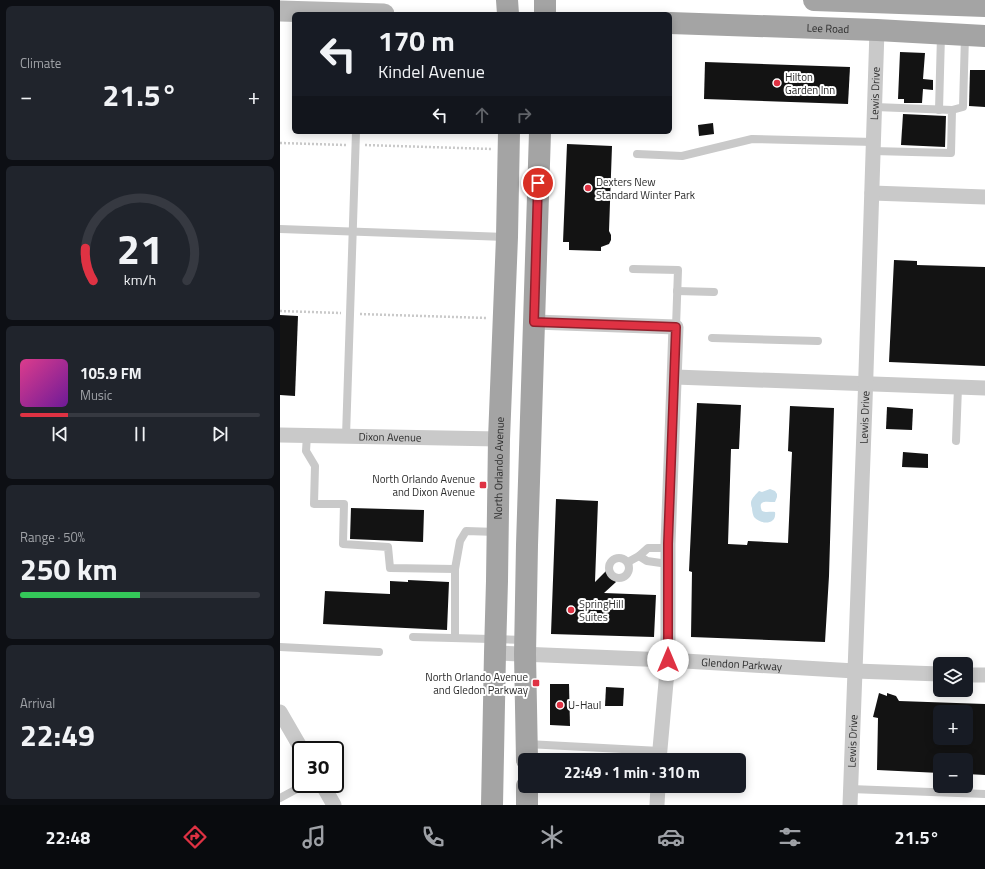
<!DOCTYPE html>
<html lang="en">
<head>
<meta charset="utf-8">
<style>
  :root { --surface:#171b24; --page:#20242c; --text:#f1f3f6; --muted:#9ea1a6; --line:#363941; --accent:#df3243 }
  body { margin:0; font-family:"Titillium Web",sans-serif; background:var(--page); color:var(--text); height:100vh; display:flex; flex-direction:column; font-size:15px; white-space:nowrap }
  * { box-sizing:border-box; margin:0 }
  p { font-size:13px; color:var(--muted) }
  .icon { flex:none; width:22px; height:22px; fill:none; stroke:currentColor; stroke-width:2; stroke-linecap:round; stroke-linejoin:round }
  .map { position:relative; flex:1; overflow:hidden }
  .details { display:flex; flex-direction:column; gap:6px; padding:6px; background:#0d0f14; width:280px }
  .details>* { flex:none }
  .hud { position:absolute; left:12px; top:12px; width:380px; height:122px; border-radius:6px; box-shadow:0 2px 10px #0003; background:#171b24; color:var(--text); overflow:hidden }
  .buttons { position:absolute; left:653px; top:657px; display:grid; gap:8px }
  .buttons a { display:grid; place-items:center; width:40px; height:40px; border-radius:6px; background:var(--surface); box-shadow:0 2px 10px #0003; font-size:20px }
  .speed { position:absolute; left:12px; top:741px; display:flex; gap:8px; font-size:20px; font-weight:700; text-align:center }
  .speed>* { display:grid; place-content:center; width:52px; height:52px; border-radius:50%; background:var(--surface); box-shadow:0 2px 10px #0003; line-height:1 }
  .speed .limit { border:2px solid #111; border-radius:6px; background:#fff; color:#111 }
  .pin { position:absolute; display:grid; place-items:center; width:34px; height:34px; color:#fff; margin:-17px; border:2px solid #fff; border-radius:50%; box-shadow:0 1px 4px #0007 }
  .me { position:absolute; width:44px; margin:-22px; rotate:0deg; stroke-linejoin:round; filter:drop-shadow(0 0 3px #0008) }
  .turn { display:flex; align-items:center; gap:14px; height:84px; padding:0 20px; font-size:18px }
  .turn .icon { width:52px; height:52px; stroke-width:2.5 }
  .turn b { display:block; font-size:28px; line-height:34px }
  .lanes { display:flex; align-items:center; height:38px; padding:0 20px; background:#0003; justify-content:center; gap:20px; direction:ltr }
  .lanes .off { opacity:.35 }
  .big { font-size:30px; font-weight:700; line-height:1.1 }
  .details .widget { flex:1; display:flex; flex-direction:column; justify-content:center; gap:6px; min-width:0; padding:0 14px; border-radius:6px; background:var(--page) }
  .details .dial { align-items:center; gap:0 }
  .dial svg { height:104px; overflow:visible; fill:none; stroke:var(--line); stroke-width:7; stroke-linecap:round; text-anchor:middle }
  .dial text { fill:var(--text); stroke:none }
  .song { display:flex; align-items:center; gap:12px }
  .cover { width:48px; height:48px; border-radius:6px; background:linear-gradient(135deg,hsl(330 70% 55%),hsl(280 70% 35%)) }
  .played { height:4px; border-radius:2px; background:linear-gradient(90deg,var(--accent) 20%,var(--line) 20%) }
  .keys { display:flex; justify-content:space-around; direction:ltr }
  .heat { display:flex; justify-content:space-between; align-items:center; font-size:22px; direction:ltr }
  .charge { height:6px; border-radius:3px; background:linear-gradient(90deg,#34c759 50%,var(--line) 0) }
  .trip { position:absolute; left:238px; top:753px; width:228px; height:40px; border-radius:6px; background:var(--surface); box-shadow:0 2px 10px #0003; font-weight:700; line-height:40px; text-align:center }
  .tab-bar { display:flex; height:64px; justify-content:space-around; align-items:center; background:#090b0e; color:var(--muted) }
  .tab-bar .icon { width:28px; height:28px }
  .tab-bar .current { color:var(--accent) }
  .tab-bar b { font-size:18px; color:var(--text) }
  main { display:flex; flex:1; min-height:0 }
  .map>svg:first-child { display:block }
  .water { fill:#c6dde9 }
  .building { fill:#131313; fill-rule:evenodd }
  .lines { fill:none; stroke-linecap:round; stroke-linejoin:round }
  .path { stroke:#c9c9c9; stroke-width:2.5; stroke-dasharray:2 2; stroke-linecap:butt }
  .lane { stroke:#c9c9c9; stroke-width:8 }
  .street { stroke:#c9c9c9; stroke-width:15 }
  .secondary { stroke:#b6b6b6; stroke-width:21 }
  .primary { stroke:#a4a4a4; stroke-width:22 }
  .route-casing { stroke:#91202c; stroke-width:10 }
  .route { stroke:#df3243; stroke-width:7 }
  .poi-dot { fill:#df3243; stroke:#fff; stroke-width:1.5 }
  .labels { text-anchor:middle; stroke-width:4; stroke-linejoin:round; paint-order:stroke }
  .street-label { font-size:11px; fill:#2c2c2c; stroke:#fff }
  .poi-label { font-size:11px; fill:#2c2c2c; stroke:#fff; text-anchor:start }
</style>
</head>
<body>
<main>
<section class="details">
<div class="widget"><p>Climate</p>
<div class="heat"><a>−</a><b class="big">21.5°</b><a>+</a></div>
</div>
<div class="widget dial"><svg viewBox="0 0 100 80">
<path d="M14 69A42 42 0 1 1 86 69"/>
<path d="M14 69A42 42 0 0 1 8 44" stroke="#df3243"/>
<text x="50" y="56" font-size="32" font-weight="700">21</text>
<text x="50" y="72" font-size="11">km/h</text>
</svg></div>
<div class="widget">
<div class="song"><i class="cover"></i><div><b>105.9 FM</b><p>Music</p></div></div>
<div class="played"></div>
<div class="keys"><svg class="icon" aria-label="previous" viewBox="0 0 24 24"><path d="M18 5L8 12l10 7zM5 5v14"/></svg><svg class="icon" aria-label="pause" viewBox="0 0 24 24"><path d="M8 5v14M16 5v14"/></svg><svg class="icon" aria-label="next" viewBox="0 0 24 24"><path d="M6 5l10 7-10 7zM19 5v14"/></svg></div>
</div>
<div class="widget"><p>Range · 50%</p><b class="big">250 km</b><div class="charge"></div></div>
<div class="widget"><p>Arrival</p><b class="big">22:49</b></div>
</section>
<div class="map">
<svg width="705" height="805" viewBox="0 0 705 805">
  <rect width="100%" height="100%" fill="#fff"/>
  <path class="water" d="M490,489L495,491L497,494V497L495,502C487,502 477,499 482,511C487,513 490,511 495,512C497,525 481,525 474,517C473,515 472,511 472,508C471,506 471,504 471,502C472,498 476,494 479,491L482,492Z"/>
  <g class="building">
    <polygon points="620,52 645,53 643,79 653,80 653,90 643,89 642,103 624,103 624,99 618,99"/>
    <polygon points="425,62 570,67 568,104 424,99"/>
    <polygon points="690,70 705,70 705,107 689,106"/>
    <polygon points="623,114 666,116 665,147 621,145"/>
    <polygon points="433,123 434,134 419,136 418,125"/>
    <polygon points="287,144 332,146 329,231 331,235 331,240 329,244 321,247 321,251 289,250 289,242 283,242"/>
    <polygon points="614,260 637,261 637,265 705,267 705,366 609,362"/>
    <polygon points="0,315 18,316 15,396 0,395"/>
    <polygon points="417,403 461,405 459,449 451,449 448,544 467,545 468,541 508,543 512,452 508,451 510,406 554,408 549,576 545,642 411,637 412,572 409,571"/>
    <polygon points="607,407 633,409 632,430 606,429"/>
    <polygon points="623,452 648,454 648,468 622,467"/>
    <polygon points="276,499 318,501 315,582 326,571 336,582 324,593 376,595 374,637 271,634"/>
    <polygon points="71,508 144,510 143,542 70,539"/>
    <polygon points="128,580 169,582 167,630 43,624 45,591 110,594 110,581 128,582"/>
    <polygon points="270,684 289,684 290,726 270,725"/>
    <polygon points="326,687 344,688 343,706 325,706"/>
    <path d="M599,693L607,696V693L616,696L619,701L705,704V775L686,774V760H660V773L597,770L598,718L593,717ZM686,706V738H660V712H686Z"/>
  </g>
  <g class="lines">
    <g class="path">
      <polyline points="0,143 66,145"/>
      <polyline points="85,145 212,149"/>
      <polyline points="0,311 61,313"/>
      <polyline points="80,314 207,318"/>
    </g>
    <g class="lane">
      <polyline points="659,110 661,35"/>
      <polyline points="672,110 683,107 685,36"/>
      <polyline points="593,151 671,153 672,110 595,107"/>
      <polyline points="357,154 402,156 472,139 594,142"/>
      <polyline points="0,229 226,237"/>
      <polyline points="353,269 398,270 396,327"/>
      <polyline points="397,291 434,292"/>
      <polyline points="432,338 538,341"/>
      <polyline points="27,435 26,451 35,466 34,504 64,504 63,544 108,547 110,568 175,569 175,638"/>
      <polyline points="66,436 76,132"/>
      <polyline points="676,441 678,387"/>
      <polyline points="359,556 367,561 388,564"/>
      <circle cx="339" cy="568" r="10"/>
      <polyline points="348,562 359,556 368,548 388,548"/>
      <polyline points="175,569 180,541 186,531 217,532"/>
      <polyline points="133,637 244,640"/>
      <polyline points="0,647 99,652"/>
      <polyline points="247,744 380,751"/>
      <polyline points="570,789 705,794"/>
      <polyline points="0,798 26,784"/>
    </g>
    <g class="street">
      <polyline points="592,193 705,197"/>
      <polyline points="255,322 396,327 388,544 388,660 379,760"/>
      <polyline points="395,377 705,388"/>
      <path id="s1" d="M0,435L219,439"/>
      <path id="s2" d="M215,653L388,660L575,671L660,674"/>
      <polyline points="686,675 705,675"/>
      <polyline points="0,712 22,750"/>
      <polyline points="42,784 54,805"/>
      <polyline points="377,805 378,786"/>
      <path id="s3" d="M570,805L585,403L597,30"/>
    </g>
    <polyline class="secondary" points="0,11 104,14"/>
    <g class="primary">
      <polyline points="227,0 228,14"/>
      <polyline points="265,0 265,14"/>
      <polyline points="534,0 705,6"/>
      <path id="s4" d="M390,23L597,30L705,36"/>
      <polyline points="247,760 245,654 247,545 260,132"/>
      <polyline points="247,786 247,805"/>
      <path id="s5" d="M212,805L215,653L217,581L219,439L227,237L229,132"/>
    </g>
  </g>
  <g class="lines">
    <g class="route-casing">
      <polyline id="route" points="258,183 254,322 396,327 388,544 388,660"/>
    </g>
    <use href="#route" class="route"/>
  </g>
  <g class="poi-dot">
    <circle cx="497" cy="83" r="4"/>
    <circle cx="308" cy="188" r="4"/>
    <rect x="199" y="481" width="8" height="8" rx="2"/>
    <circle cx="291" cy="610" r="4"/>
    <rect x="252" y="679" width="8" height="8" rx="2"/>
    <circle cx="280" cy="705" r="4"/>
  </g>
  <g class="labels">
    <g class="street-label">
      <text dy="4" stroke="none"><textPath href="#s4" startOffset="158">Lee Road</textPath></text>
      <text dy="4" stroke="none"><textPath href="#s3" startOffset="712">Lewis Drive</textPath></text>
      <text dy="4" stroke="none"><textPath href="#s3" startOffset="388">Lewis Drive</textPath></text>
      <text dy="4" stroke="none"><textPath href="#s1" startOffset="110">Dixon Avenue</textPath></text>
      <text dy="4" stroke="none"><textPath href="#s5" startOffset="337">North Orlando Avenue</textPath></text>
      <text dy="4" stroke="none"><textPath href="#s2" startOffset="247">Glendon Parkway</textPath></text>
      <text dy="4" stroke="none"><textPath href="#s3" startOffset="64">Lewis Drive</textPath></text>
    </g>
    <g class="poi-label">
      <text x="505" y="81">Hilton<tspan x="505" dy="13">Garden Inn</tspan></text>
      <text x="316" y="186">Dexters New<tspan x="316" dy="13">Standard Winter Park</tspan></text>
      <text x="195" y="483" text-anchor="end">North Orlando Avenue<tspan x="195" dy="13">and Dixon Avenue</tspan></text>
      <text x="299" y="608">SpringHill<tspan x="299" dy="13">Suites</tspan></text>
      <text x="248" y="681" text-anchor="end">North Orlando Avenue<tspan x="248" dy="13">and Gledon Parkway</tspan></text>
      <text x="288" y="709">U-Haul</text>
    </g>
  </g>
</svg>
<div class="buttons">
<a><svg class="icon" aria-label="layers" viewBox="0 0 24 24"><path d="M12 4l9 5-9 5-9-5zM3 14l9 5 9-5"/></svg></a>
<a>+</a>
<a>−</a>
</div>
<div class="speed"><div class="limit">30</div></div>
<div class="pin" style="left:258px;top:183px;background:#d93025"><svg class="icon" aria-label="arrive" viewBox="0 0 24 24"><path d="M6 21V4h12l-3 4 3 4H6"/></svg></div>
<svg class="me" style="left:388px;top:660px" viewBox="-20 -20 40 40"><circle r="19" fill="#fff"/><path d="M0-13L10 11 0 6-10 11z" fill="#df3243"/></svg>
<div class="trip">22:49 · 1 min · 310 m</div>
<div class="hud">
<div class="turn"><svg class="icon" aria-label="left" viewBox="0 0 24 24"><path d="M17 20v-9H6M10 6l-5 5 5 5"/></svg><div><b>170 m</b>Kindel Avenue</div></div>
<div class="lanes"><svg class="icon" aria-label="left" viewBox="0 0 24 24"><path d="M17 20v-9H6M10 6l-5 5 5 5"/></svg><svg class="icon off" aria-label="ahead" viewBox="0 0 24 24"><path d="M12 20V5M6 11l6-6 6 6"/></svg><svg class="icon off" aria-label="right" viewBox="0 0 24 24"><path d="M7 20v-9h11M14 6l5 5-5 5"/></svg></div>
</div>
</div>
</main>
<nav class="tab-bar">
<b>22:48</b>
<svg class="icon current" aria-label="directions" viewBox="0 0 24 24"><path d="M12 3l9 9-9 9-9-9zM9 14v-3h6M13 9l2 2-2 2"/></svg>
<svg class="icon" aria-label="music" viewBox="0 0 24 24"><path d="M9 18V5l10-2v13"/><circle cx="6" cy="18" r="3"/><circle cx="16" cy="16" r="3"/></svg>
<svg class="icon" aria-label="phone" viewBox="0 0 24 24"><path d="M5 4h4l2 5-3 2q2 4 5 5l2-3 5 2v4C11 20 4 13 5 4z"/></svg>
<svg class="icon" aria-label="climate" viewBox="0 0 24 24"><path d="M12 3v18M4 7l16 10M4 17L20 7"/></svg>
<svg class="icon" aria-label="car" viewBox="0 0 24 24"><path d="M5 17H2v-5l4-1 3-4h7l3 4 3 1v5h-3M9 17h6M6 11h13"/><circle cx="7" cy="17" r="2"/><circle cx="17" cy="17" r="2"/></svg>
<svg class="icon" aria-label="filters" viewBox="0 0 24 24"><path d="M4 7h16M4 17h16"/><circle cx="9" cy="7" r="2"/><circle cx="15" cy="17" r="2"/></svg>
<b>21.5°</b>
</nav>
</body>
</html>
